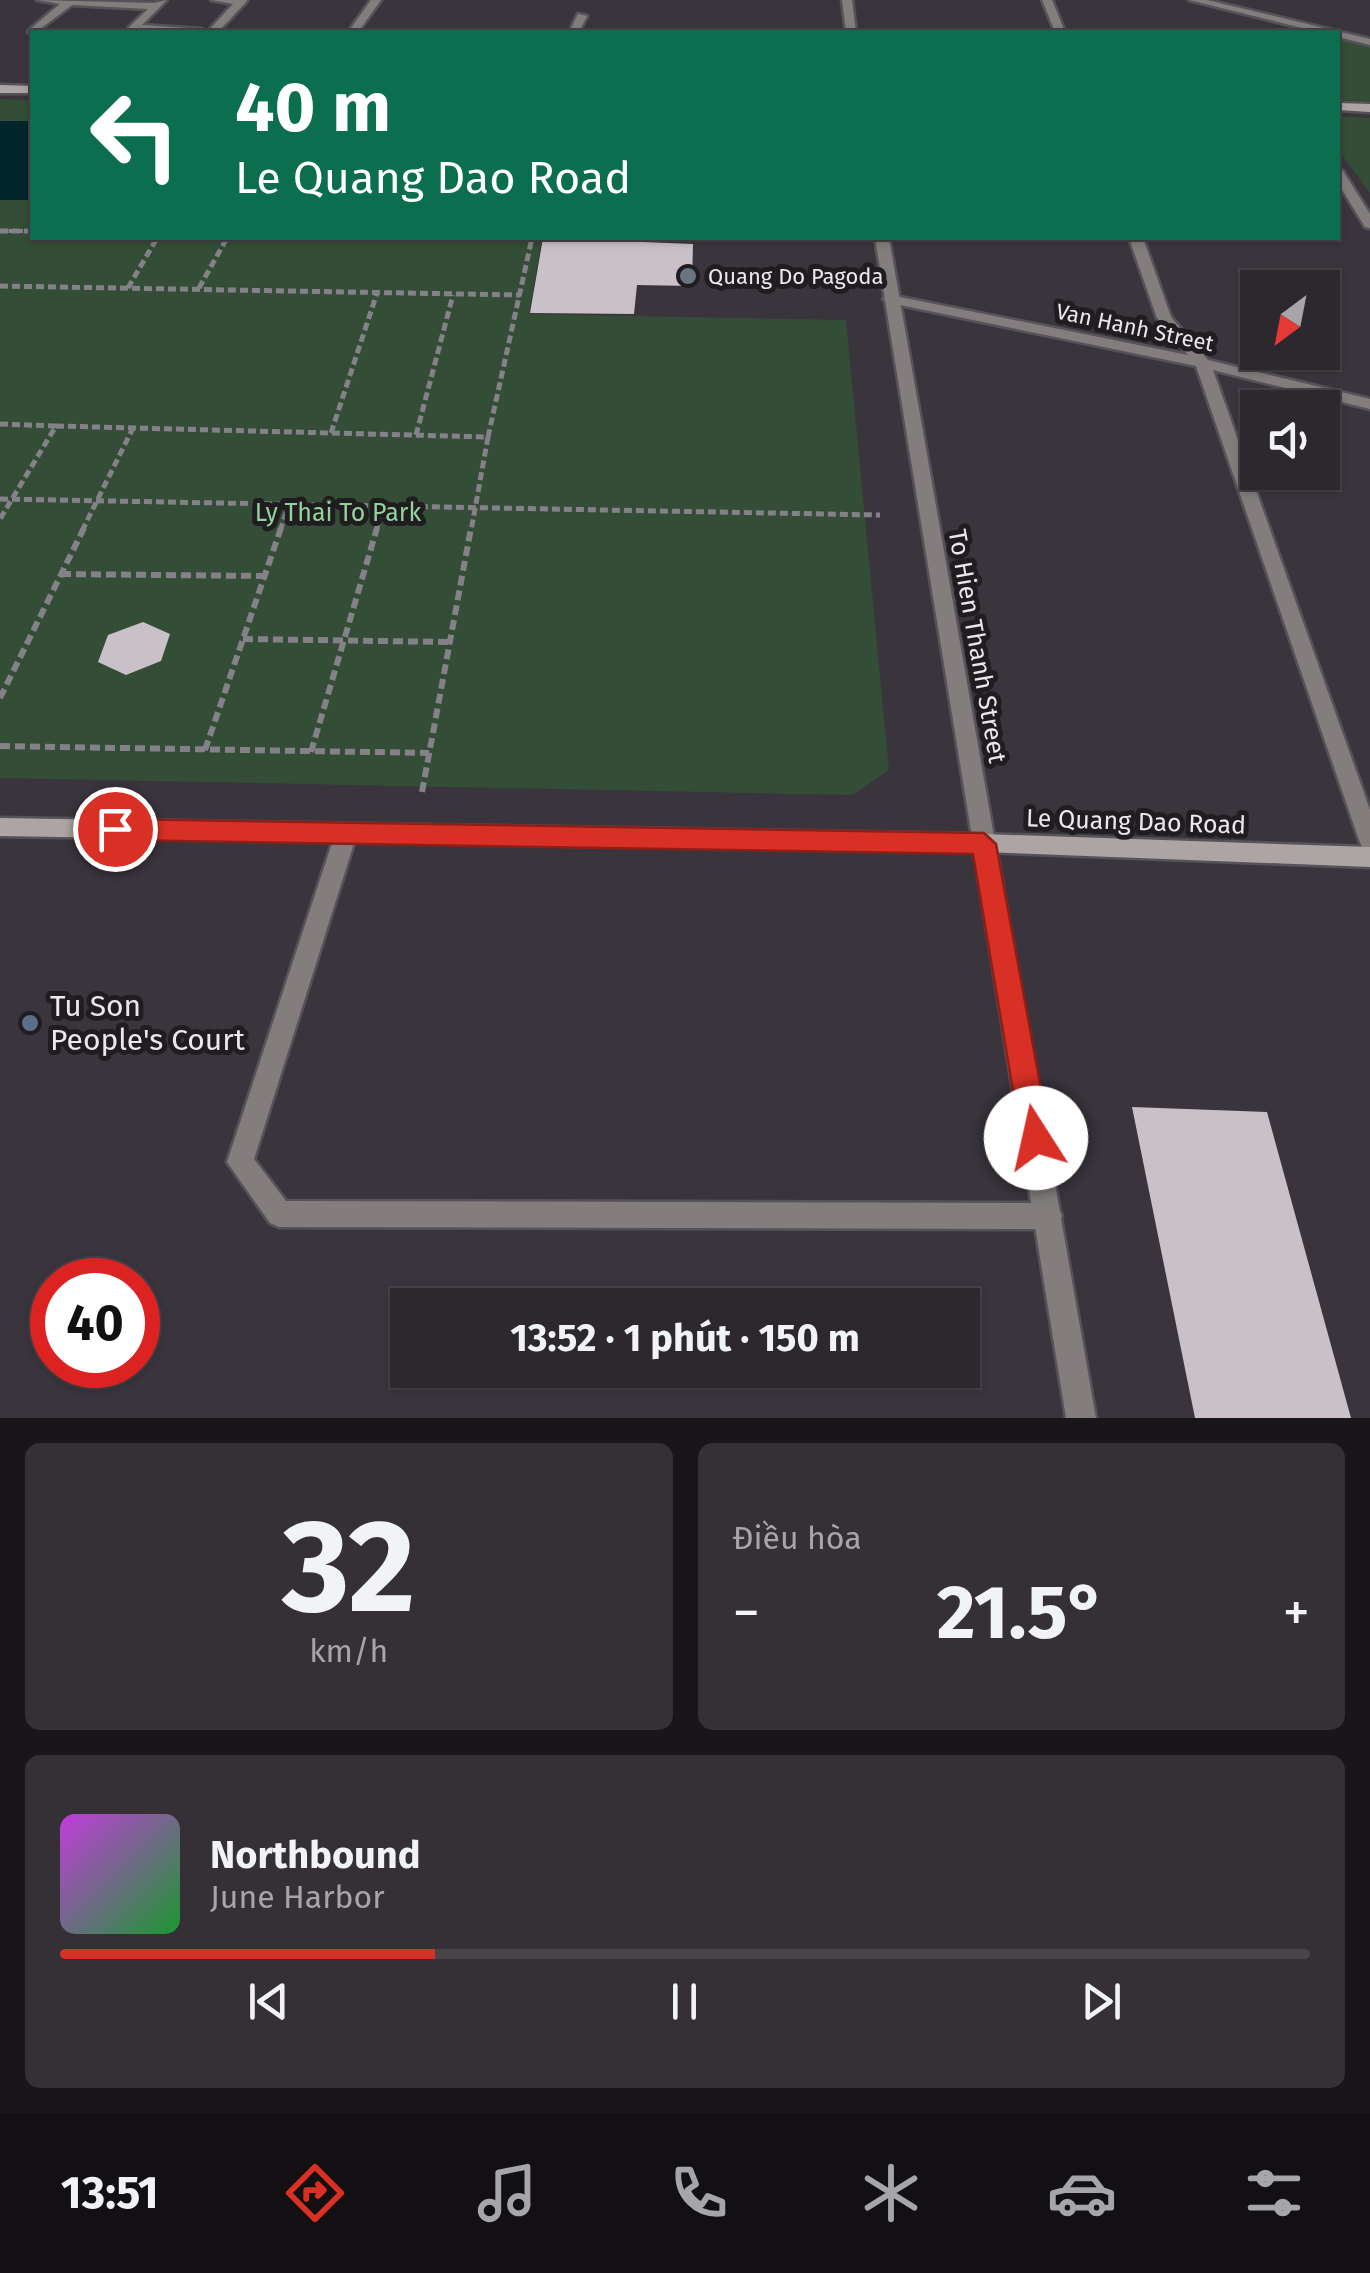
<!DOCTYPE html>
<html lang="vi">
<head>
<meta charset="utf-8">
<style>
  :root { --surface:#2c282e; --page:#343036; --text:#f1f3f6; --muted:#a6a6aa; --line:#48444a; --accent:#d93025 }
  body { margin:0; font-family:"Fira Sans",sans-serif; background:var(--page); color:var(--text); height:100vh; display:flex; flex-direction:column; font-size:38px; white-space:nowrap }
  * { box-sizing:border-box; margin:0 }
  p { font-size:32px; color:var(--muted) }
  .icon { flex:none; width:55px; height:55px; fill:none; stroke:currentColor; stroke-width:2; stroke-linecap:round; stroke-linejoin:round }
  .map { position:relative; height:1418px; overflow:hidden }
  .details { display:flex; flex-direction:column; gap:25px; padding:25px; background:#181619; flex:1 }
  .details>* { flex:none }
  .guide { position:absolute; left:30px; top:30px; width:1310px; height:210px; border-radius:0px; box-shadow:0 2px 8px #0004,0 0 0 2px var(--line); background:#0b6e4f; color:#fff; overflow:hidden }
  .needle { width:65px; rotate:212deg }
  .controls { position:absolute; left:1240px; top:270px; display:grid; gap:20px }
  .controls a { display:grid; place-items:center; width:100px; height:100px; border-radius:0px; background:var(--surface); box-shadow:0 2px 8px #0004,0 0 0 2px var(--line); font-size:50px }
  .speed { position:absolute; left:30px; top:1258px; display:flex; gap:20px; font-size:50px; font-weight:700; text-align:center }
  .speed>* { display:grid; place-content:center; width:130px; height:130px; border-radius:50%; background:var(--surface); box-shadow:0 2px 8px #0004,0 0 0 2px var(--line); line-height:1 }
  .speed .limit { border:15px solid #d22; background:#fff; color:#111 }
  .pin { position:absolute; display:grid; place-items:center; width:85px; height:85px; color:#fff; margin:-42px; border:5px solid #fff; border-radius:50%; box-shadow:0 2px 10px #0007 }
  .me { position:absolute; width:110px; margin:-55px; rotate:350deg; stroke-linejoin:round; filter:drop-shadow(0 0 8px #0008) }
  .turn { display:flex; align-items:center; gap:35px; height:210px; padding:0 40px; font-size:45px }
  .turn .icon { width:130px; height:130px; stroke-width:2.5 }
  .turn b { display:block; font-size:70px; line-height:85px }
  .big { font-size:75px; font-weight:700; line-height:1.1 }
  .details .card { flex:1; display:flex; flex-direction:column; justify-content:center; gap:15px; min-width:0; padding:0 35px; border-radius:15px; background:var(--page) }
  .details .dial { align-items:center; gap:0 }
  .dial b { font-size:130px; line-height:1 }
  .song { display:flex; align-items:center; gap:30px }
  .cover { width:120px; height:120px; border-radius:15px; background:linear-gradient(135deg,hsl(290 70% 55%),hsl(130 70% 35%)) }
  .played { height:10px; border-radius:5px; background:linear-gradient(90deg,var(--accent) 30%,var(--line) 30%) }
  .keys { display:flex; justify-content:space-around; direction:ltr }
  .heat { display:flex; justify-content:space-between; align-items:center; font-size:55px; direction:ltr }
  .details .tiles { flex:1; display:grid; gap:25px; grid-template-columns:1fr 1fr }
  .card:last-child { grid-column:span 2 }
  .trip { position:absolute; left:390px; top:1288px; width:590px; height:100px; border-radius:0px; background:var(--surface); box-shadow:0 2px 8px #0004,0 0 0 2px var(--line); font-weight:700; line-height:100px; text-align:center }
  .tab-bar { display:flex; height:160px; justify-content:space-around; align-items:center; background:#121012; color:var(--muted) }
  .tab-bar .icon { width:70px; height:70px }
  .tab-bar .active { color:var(--accent) }
  .tab-bar b { font-size:45px; color:var(--text) }
  .map>svg:first-child { display:block }
  .green { fill:#334d36 }
  .water { fill:#00252a }
  .building { fill:#c9c0c8 }
  .lines { fill:none; stroke-linecap:round; stroke-linejoin:round }
  .service-casing { stroke:#565259; stroke-width:5 }
  .minor-casing { stroke:#565259; stroke-width:5 }
  .tertiary-casing { stroke:#565259; stroke-width:5 }
  .secondary-casing { stroke:#565259; stroke-width:5 }
  .path-far2 { stroke:#858188; stroke-width:4; stroke-dasharray:6 2.5; stroke-linecap:butt }
  .path-far1 { stroke:#858188; stroke-width:5; stroke-dasharray:8 4; stroke-linecap:butt }
  .path { stroke:#858188; stroke-width:6; stroke-dasharray:10 5; stroke-linecap:butt }
  .service { fill:#837d7d; fill-rule:evenodd }
  .minor { fill:#837d7d; fill-rule:evenodd }
  .tertiary { fill:#837d7d; fill-rule:evenodd }
  .secondary { fill:#ada5a4; fill-rule:evenodd }
  .route { fill:#d93025; stroke:#8d1f18; stroke-width:2.5 }
  .worship-dot { fill:#6b7280; stroke:#201d21; stroke-width:4 }
  .service-dot { fill:#5c6f8a; stroke:#201d21; stroke-width:4 }
  .labels { text-anchor:middle; stroke-width:10; stroke-linejoin:round; paint-order:stroke }
  .far-poi-label { font-size:22px; fill:#ebe8ed; stroke:#201d21; text-anchor:start }
  .far-street-label { font-size:22px; fill:#ebe8ed; stroke:#201d21 }
  .park-label { font-size:25px; fill:#94d29c; stroke:#201d21 }
  .street-label { font-size:25px; fill:#ebe8ed; stroke:#201d21 }
  .near-poi-label { font-size:30px; fill:#ebe8ed; stroke:#201d21; text-anchor:start }
</style>
</head>
<body>
<div class="map">
<svg width="1370" height="1418" viewBox="0 0 1370 1418">
  <rect width="100%" height="100%" fill="#3a353d"/>
  <g class="green">
    <polygon points="1338,36 1370,44 1370,101 1338,100"/>
    <polygon points="0,99 32,100 32,238 542,238 529,314 846,320 889,770 853,795 0,778"/>
    <polygon points="1338,116 1370,118 1370,193 1338,150"/>
  </g>
  <rect class="water" x="0" y="121" width="32" height="79"/>
  <g class="building">
    <polygon points="543,238 693,244 692,286 637,285 634,314 530,313"/>
    <polygon points="143,622 170,634 161,661 126,675 98,662 108,635"/>
    <polygon points="1132,1107 1267,1112 1351,1418 1195,1418"/>
  </g>
  <g class="lines">
    <g class="service-casing">
      <g id="service">
        <polygon points="37,0 154,3 167,0 142,25 201,29 206,32 133,31 128,28 148,9 72,5 32,35 28,32 29,30 60,4"/>
        <polygon points="211,0 247,0 247,1 218,32 207,32 233,4"/>
        <polygon points="578,14 587,16 579,32 569,32"/>
      </g>
    </g>
    <g class="minor-casing">
      <g id="minor">
        <polygon points="371,0 381,0 358,32 348,32"/>
        <polygon points="1042,0 1052,0 1065,32 1055,32"/>
        <polygon points="1189,0 1207,0 1370,39 1370,45 1338,37 1338,32 1318,32"/>
        <polygon points="1338,170 1343,171 1370,214 1370,228 1365,227 1338,183"/>
        <polygon points="1129,238 1143,238 1171,317 1208,360 1370,399 1370,409 1213,370 1370,810 1370,849 1362,847 1359,840 1196,366 890,303 883,299 890,295 1188,355 1157,318"/>
        <polygon points="346,825 354,827 357,834 254,1159 286,1201 1049,1203 1058,1207 1062,1216 1058,1225 1049,1229 279,1227 270,1223 227,1162 335,834 338,827"/>
      </g>
    </g>
    <g class="tertiary-casing">
      <g id="tertiary">
        <polygon points="842,0 852,0 856,32 846,32"/>
        <polygon points="875,238 889,238 1096,1418 1066,1418"/>
      </g>
    </g>
    <g class="secondary-casing">
      <g id="secondary">
        <polygon points="0,85 32,86 32,93 0,93"/>
        <polygon points="1338,103 1370,104 1370,112 1338,110"/>
        <polygon points="0,818 983,834 1370,847 1370,867 983,852 0,836"/>
      </g>
    </g>
    <polyline class="path-far2" points="0,231 32,231"/>
    <g class="path-far1">
      <polyline points="0,231 32,231"/>
      <polyline points="407,238 532,239"/>
      <polyline points="0,286 520,295"/>
      <polyline points="128,288 157,238"/>
      <polyline points="199,288 227,238"/>
      <polyline points="0,424 56,426 0,519"/>
      <polyline points="56,426 488,437 471,531"/>
      <polyline points="331,433 377,293"/>
      <polyline points="416,435 453,295"/>
      <polyline points="488,437 532,238"/>
      <polyline points="0,499 880,515"/>
      <polyline points="82,531 133,428"/>
      <polyline points="280,531 289,504"/>
      <polyline points="376,531 384,505"/>
    </g>
    <g class="path">
      <polyline points="61,574 264,576"/>
      <polyline points="243,639 450,642"/>
      <polyline points="0,698 84,528"/>
      <polyline points="0,746 429,753"/>
      <polyline points="205,750 281,528"/>
      <polyline points="311,752 377,528"/>
      <polyline points="422,792 471,528"/>
    </g>
    <use href="#service" class="service"/>
    <use href="#minor" class="minor"/>
    <use href="#tertiary" class="tertiary"/>
    <use href="#secondary" class="secondary"/>
  </g>
  <polygon class="route" points="115,819 984,833 996,844 1050,1138 1046,1149 1036,1153 1025,1149 1021,1138 973,854 115,840 103,829"/>
  <circle class="worship-dot" cx="688" cy="276" r="10"/>
  <circle class="service-dot" cx="30" cy="1023" r="10"/>
  <g class="labels">
    <g class="far-poi-label">
      <text x="708" y="284">Quang Do Pagoda</text>
    </g>
    <g class="far-street-label">
      <text transform="translate(1135 327) rotate(12)" y="8">Van Hanh Street</text>
    </g>
    <g class="park-label">
      <text x="338" y="521">Ly Thai To Park</text>
    </g>
    <g class="street-label">
      <text transform="translate(978 646) rotate(80)" y="9">To Hien Thanh Street</text>
      <text transform="translate(1136 821) rotate(2)" y="9">Le Quang Dao Road</text>
    </g>
    <g class="near-poi-label">
      <text x="50" y="1016">Tu Son<tspan x="50" dy="34">People's Court</tspan></text>
    </g>
  </g>
</svg>
<div class="controls">
<a><svg class="needle" viewBox="-14 -14 28 28"><path d="M0-13l5 13h-10z" fill="#e53935"/><path d="M0 13l5-13h-10z" fill="#a6a6aa"/></svg></a>
<a><svg class="icon" aria-label="sound" viewBox="0 0 24 24"><path d="M4 9h4l5-4v14l-5-4H4zM17 9q2 3 0 6"/></svg></a>
</div>
<div class="speed"><div class="limit">40</div></div>
<div class="pin" style="left:115px;top:829px;background:#d93025"><svg class="icon" aria-label="arrive" viewBox="0 0 24 24"><path d="M6 21V4h12l-3 4 3 4H6"/></svg></div>
<svg class="me" style="left:1036px;top:1138px" viewBox="-20 -20 40 40"><circle r="19" fill="#fff"/><path d="M0-13L10 11 0 6-10 11z" fill="#d93025"/></svg>
<div class="trip">13:52 · 1 phút · 150 m</div>
<div class="guide">
<div class="turn"><svg class="icon" aria-label="left" viewBox="0 0 24 24"><path d="M17 20v-9H6M10 6l-5 5 5 5"/></svg><div><b>40 m</b>Le Quang Dao Road</div></div>
</div>
</div>
<section class="details">
<div class="tiles">
<div class="card dial"><b>32</b><p>km/h</p></div>
<div class="card"><p>Điều hòa</p>
<div class="heat"><a>−</a><b class="big">21.5°</b><a>+</a></div>
</div>
<div class="card">
<div class="song"><i class="cover"></i><div><b>Northbound</b><p>June Harbor</p></div></div>
<div class="played"></div>
<div class="keys"><svg class="icon" aria-label="previous" viewBox="0 0 24 24"><path d="M18 5L8 12l10 7zM5 5v14"/></svg><svg class="icon" aria-label="pause" viewBox="0 0 24 24"><path d="M8 5v14M16 5v14"/></svg><svg class="icon" aria-label="next" viewBox="0 0 24 24"><path d="M6 5l10 7-10 7zM19 5v14"/></svg></div>
</div>
</div>
</section>
<nav class="tab-bar">
<b>13:51</b>
<svg class="icon active" aria-label="directions" viewBox="0 0 24 24"><path d="M12 3l9 9-9 9-9-9zM9 14v-3h6M13 9l2 2-2 2"/></svg>
<svg class="icon" aria-label="music" viewBox="0 0 24 24"><path d="M9 18V5l10-2v13"/><circle cx="6" cy="18" r="3"/><circle cx="16" cy="16" r="3"/></svg>
<svg class="icon" aria-label="phone" viewBox="0 0 24 24"><path d="M5 4h4l2 5-3 2q2 4 5 5l2-3 5 2v4C11 20 4 13 5 4z"/></svg>
<svg class="icon" aria-label="climate" viewBox="0 0 24 24"><path d="M12 3v18M4 7l16 10M4 17L20 7"/></svg>
<svg class="icon" aria-label="car" viewBox="0 0 24 24"><path d="M5 17H2v-5l4-1 3-4h7l3 4 3 1v5h-3M9 17h6M6 11h13"/><circle cx="7" cy="17" r="2"/><circle cx="17" cy="17" r="2"/></svg>
<svg class="icon" aria-label="filters" viewBox="0 0 24 24"><path d="M4 7h16M4 17h16"/><circle cx="9" cy="7" r="2"/><circle cx="15" cy="17" r="2"/></svg>
</nav>
</body>
</html>
